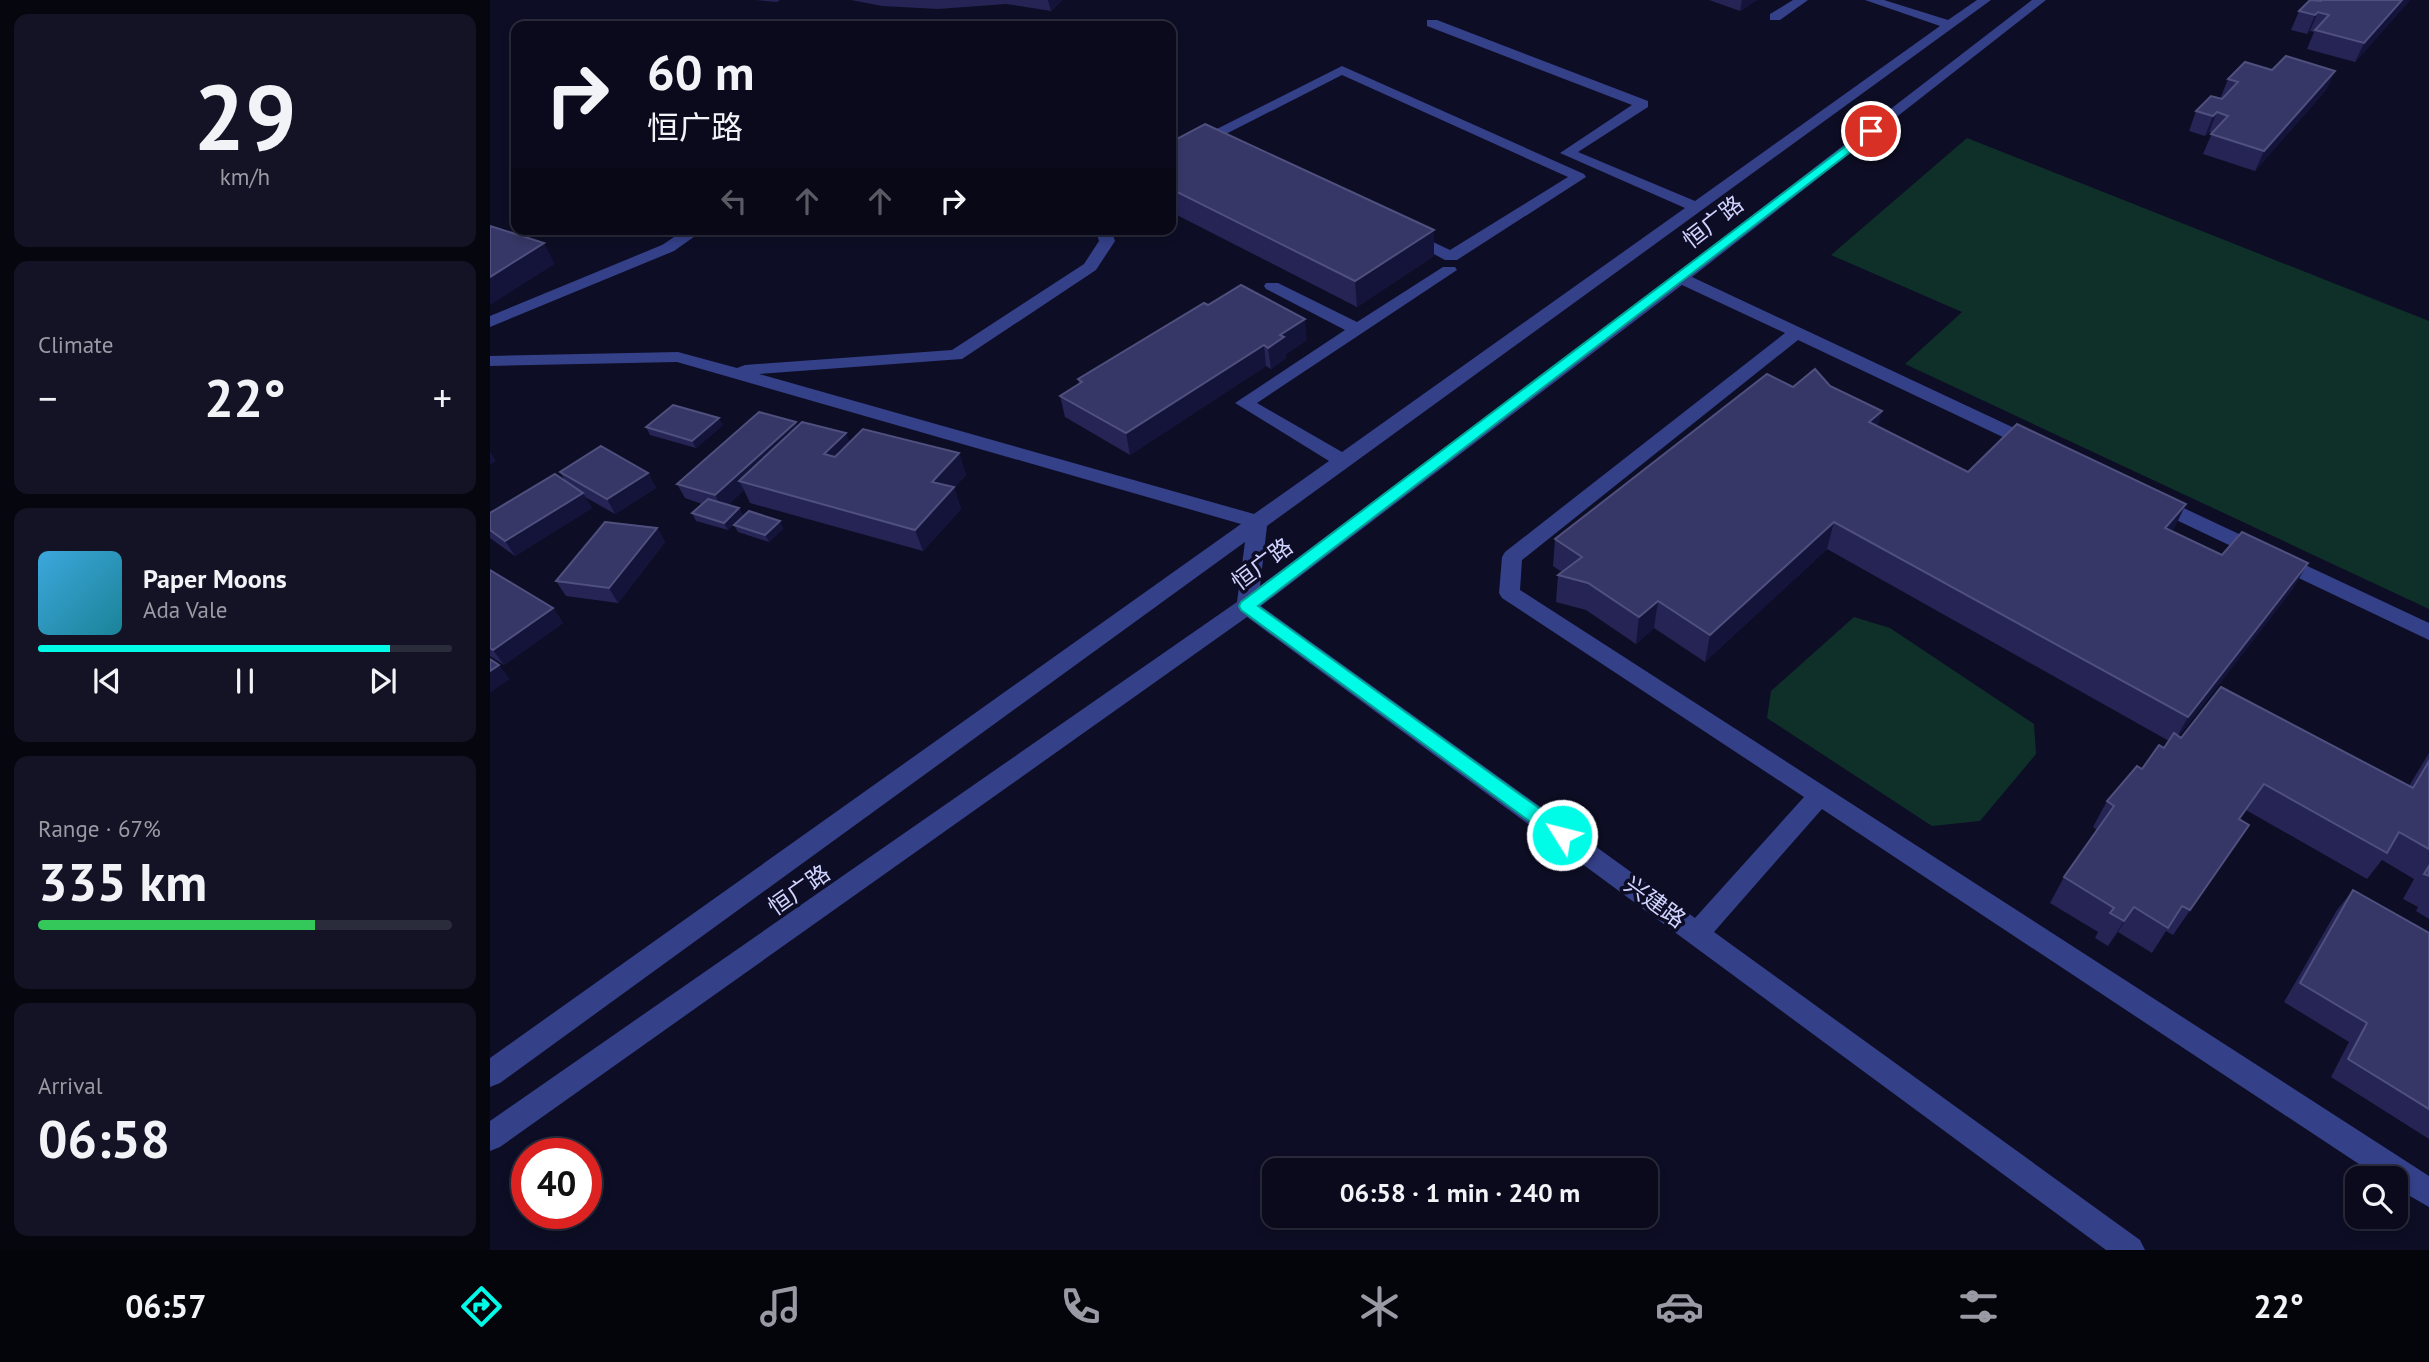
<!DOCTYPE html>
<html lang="en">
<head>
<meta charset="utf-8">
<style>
  :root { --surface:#0a0a1c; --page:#131325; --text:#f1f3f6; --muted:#999aa3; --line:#2a2b3b; --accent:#00fce7 }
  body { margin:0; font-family:"PT Sans","Noto Sans SC",sans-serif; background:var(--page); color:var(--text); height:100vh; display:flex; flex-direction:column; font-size:26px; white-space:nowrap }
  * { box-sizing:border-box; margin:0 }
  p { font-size:23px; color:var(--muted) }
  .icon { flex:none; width:38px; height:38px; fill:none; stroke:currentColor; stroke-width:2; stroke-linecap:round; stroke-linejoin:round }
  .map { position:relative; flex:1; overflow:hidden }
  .details { display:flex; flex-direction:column; gap:14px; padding:14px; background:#06060f; width:490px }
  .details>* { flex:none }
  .top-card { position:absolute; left:21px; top:21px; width:665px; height:214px; border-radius:14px; box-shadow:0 4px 10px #0003,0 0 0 2px var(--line); background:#0a0a1c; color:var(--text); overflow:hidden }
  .controls { position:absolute; left:1855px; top:1166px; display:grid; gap:14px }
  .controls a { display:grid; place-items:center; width:63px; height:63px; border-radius:14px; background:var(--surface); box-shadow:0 4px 10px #0003,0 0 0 2px var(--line); font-size:35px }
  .speed { position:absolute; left:21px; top:1138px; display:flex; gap:14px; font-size:35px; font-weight:700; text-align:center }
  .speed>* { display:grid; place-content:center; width:91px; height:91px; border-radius:50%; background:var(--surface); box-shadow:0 4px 10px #0003,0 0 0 2px var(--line); line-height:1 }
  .speed .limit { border:10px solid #d22; background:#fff; color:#111 }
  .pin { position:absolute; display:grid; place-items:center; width:60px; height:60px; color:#fff; margin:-30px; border:4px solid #fff; border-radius:50%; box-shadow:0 2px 7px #0007 }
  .me { position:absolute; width:77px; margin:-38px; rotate:306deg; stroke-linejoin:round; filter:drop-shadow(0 0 5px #0008) }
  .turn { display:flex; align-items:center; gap:24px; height:147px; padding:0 21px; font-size:32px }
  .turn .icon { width:91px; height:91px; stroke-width:2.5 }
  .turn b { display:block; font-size:49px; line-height:60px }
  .lanes { display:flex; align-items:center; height:66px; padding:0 21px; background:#0003; justify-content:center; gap:35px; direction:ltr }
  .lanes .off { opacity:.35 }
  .big { font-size:52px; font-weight:700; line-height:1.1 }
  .details .widget { flex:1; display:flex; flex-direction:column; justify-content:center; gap:10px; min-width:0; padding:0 24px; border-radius:14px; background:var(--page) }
  .details .dial { align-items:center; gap:0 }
  .dial b { font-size:91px; line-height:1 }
  .song { display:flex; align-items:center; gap:21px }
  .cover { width:84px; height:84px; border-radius:10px; background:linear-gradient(135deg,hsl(200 70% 55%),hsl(190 70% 35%)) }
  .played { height:7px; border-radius:4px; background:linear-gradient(90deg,var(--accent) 85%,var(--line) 85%) }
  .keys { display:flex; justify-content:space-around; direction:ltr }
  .heat { display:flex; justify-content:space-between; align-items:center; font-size:38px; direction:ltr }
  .charge { height:10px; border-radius:5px; background:linear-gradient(90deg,#34c759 67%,var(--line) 0) }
  .trip { position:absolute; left:772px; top:1158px; width:396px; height:70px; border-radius:14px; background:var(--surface); box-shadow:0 4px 10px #0003,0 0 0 2px var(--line); font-weight:700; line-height:70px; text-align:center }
  .dock { display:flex; height:112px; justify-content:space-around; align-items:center; background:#04040b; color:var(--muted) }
  .dock .icon { width:49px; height:49px }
  .dock .current { color:var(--accent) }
  .dock b { font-size:32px; color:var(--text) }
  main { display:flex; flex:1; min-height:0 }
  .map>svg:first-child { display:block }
  .green { fill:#0f3029 }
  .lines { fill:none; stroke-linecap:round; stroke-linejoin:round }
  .minor { fill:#344088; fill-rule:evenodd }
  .wall { fill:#252455 }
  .shaded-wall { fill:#14133a }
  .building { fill:#373767; stroke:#50507f; stroke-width:2 }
  .route { fill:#00fce7; stroke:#00a496; stroke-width:2 }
  .labels { text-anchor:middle; stroke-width:7; stroke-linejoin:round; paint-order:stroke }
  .street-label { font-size:23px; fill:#d1d4ff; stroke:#0d0d25 }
</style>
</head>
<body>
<main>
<section class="details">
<div class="widget dial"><b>29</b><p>km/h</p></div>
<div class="widget"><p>Climate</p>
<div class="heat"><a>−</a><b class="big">22°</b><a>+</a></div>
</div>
<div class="widget">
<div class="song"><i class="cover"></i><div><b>Paper Moons</b><p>Ada Vale</p></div></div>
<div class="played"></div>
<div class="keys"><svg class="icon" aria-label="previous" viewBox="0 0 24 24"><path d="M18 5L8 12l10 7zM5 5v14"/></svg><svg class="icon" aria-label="pause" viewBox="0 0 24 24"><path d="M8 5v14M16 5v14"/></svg><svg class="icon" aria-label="next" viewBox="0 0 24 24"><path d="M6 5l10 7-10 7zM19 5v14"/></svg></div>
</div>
<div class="widget"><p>Range · 67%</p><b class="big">335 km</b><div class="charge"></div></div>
<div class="widget"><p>Arrival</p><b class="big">06:58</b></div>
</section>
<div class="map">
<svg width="1939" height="1250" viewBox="0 0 1939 1250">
  <rect width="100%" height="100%" fill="#0d0d25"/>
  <g class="green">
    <polygon points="1477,138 1939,321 1939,609 1415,364 1472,312 1341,255"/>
    <polygon points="1364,617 1400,628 1544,724 1546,754 1490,821 1442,826 1277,718 1281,691"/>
  </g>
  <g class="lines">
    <g class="minor">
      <polygon points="1303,0 1318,0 1290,20 1280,20 1280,14"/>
      <path d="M1375,0H1394L1458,20L1487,0H1501L777,526L770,586L1185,275L1542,0H1556L1202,277L1550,440L1552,444L1550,448H1536L1308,340L1032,560L1030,590L1939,1176V1207L1906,1188V1178H1890L1332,809L1224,932L1650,1240L1655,1250H1616L757,617L10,1147L0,1151V1121L747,602L755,542L10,1083L0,1087V1058L751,524L187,362L0,366V356L188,352L247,368L255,365L462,350L594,264L609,241L605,229H621L625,241L606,270L472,359L269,374L764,514L839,461L745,403L855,330L776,289L774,286L776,283H788L867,322L953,267H965L967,270L767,403L852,452L1195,208L1070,153L1142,105L937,26V20H947L1158,101V107L1088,152L1205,201L1450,26ZM1192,285L1295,333L1015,552L1012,557L1009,593L1012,598L1314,797L1205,918L771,606Z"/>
      <polygon points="852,66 1094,174 1096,177 967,260 955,260 912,237 914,234 926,234 960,250 1078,177 852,75 681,162 681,152"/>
      <polygon points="196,229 215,229 184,251 0,327 0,316 172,245"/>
      <polygon points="1668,496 1939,623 1939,640 1661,508 1658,503 1661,498"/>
    </g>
  </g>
  <g class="wall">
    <polygon points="265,0 290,0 287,2"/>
    <polygon points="361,0 572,0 561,11 516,4 448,9 392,6"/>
    <polygon points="1219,0 1267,0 1250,11"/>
    <polygon points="1828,0 1920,0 1865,62 1817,49 1824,32 1820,31 1817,34 1801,30 1809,11"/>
    <polygon points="1782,70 1845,71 1836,90 1765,171 1713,154 1722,133 1719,132 1715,136 1699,131 1706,111 1730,99 1738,79"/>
    <polygon points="681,142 944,230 944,256 867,307 681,212"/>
    <polygon points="718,305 817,340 796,354 796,358 781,369 776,366 640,455 575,417 570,396 589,384 588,379"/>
    <polygon points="1340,386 1388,426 1478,472 1682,532 1732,555 1818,563 1802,590 1689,736 1919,786 1939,753 1939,919 1926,911 1928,907 1913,899 1924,879 1892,860 1877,879 1756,810 1750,819 1759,825 1683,935 1676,931 1662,953 1628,932 1618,946 1605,938 1608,932 1560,903 1574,877 1607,830 1603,827 1617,801 1674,748 1679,741 1337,549 1215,662 1164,628 1146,644 1096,610 1066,602 1068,575 1072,572 1063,566 1065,539 1303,387"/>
    <polygon points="306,422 307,426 356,433 359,442 469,453 476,475 464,488 471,509 433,551 260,503 254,490 238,505 249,508 253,516 238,530 206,521 202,513 212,504 195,498 187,484"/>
    <polygon points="233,425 206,448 160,435 156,427"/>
    <polygon points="70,472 158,473 166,488 125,514 95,497 102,508 25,556 0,538 0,513 75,481"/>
    <polygon points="290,521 293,529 279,542 248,532 244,525"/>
    <polygon points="167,528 175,542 128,603 76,596 66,581"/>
    <polygon points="0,570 63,608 73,623 14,665 0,656"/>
    <polygon points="1863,890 1939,933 1939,1139 1841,1077 1859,1042 1794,1002 1847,910"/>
  </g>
  <g class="shaded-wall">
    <polygon points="558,0 572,0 561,11"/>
    <polygon points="1252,0 1267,0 1250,11"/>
    <polygon points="1912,0 1920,0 1865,62 1874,43"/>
    <polygon points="1828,12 1820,31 1817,34 1825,15"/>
    <polygon points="1845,71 1836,90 1765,171 1774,151"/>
    <polygon points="1727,112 1719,132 1715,136 1723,116"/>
    <polygon points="944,230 944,256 867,307 865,281"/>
    <polygon points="54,243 65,264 0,305 0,277"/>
    <polygon points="815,319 817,340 796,354 796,358 781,369 778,348 790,335"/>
    <polygon points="774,345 776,366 640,455 636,433"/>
    <polygon points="1392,411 1385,438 1379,422"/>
    <polygon points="229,418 233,425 206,448 202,441"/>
    <polygon points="306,422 312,437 249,481 254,490 233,510 225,495"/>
    <polygon points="356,433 364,454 343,476 334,454"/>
    <polygon points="0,451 6,461 0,465"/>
    <polygon points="469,453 476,475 464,488 471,509 433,551 425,530 442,482"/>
    <polygon points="158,473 166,488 125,514 117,499"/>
    <polygon points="93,493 102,508 25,556 15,541"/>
    <polygon points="1696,504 1683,531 1662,555 1675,528"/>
    <polygon points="249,508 253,516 238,530 234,523"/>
    <polygon points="290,521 293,529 279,542 275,535"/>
    <polygon points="1344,522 1337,549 1215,662 1220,635"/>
    <polygon points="167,528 175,542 128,603 119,588"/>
    <polygon points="1818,563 1802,590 1683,744 1698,717"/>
    <polygon points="1168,601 1164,628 1146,644 1149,617"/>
    <polygon points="63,608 73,623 14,665 3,650"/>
    <polygon points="9,665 20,679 0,693 0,671"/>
    <polygon points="1644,907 1628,932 1618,946 1634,921"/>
  </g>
  <g class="building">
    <polygon points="1820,0 1831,1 1832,0 1912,0 1874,43 1825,30 1839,15 1828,12 1825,15 1809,11"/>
    <polygon points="1796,56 1845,71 1774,151 1721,134 1738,116 1727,112 1723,116 1706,111 1721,96 1732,99 1748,82 1738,79 1755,62 1782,70"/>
    <polygon points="715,124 944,230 865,281 681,189 681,142"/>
    <polygon points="0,226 54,243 0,277"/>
    <polygon points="751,285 815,319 790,335 794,337 778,348 774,345 636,433 570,396 592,382 588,379 714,303 718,305"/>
    <polygon points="1325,369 1340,386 1392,411 1379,422 1478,472 1527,424 1696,504 1675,528 1732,555 1752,532 1818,563 1698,717 1344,522 1220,635 1168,601 1149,617 1098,583 1068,575 1092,557 1065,539 1277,374 1303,387"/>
    <polygon points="183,405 229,418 202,441 156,427"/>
    <polygon points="269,412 306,422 225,495 187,484"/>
    <polygon points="312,422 356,433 334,454 345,457 373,429 469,453 442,482 464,487 425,530 249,481"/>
    <polygon points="111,446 158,473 117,499 70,472"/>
    <polygon points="65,474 93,493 15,541 0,530 0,513"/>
    <polygon points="218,499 249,508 234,523 202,513"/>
    <polygon points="259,511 290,521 275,535 244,525"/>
    <polygon points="115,522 167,528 119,588 66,581"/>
    <polygon points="0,570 63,608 3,650 0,648"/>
    <polygon points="0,659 9,665 0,671"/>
    <polygon points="1731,687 1923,788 1939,761 1939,849 1909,832 1897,853 1774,784 1749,819 1759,825 1700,910 1692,906 1678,928 1644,907 1634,921 1620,913 1624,908 1574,877 1624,806 1617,801 1647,766 1652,769 1669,745 1674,748 1684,733 1691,738"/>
    <polygon points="1939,866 1939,876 1934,874"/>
    <polygon points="1863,890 1939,933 1939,1109 1858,1059 1877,1023 1810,983"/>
  </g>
  <polygon class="route" points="1381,127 1387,131 1385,133 768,606 1078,829 1081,835 1078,840 1072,842 1065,840 751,610 749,606 751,602"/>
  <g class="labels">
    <g class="street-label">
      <text transform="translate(1223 222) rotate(-38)" y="8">恒广路</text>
      <text transform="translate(772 564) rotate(-37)" y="8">恒广路</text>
      <text transform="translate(309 890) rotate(-35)" y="8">恒广路</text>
      <text transform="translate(1165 902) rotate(36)" y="8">兴建路</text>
    </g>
  </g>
</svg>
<div class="controls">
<a><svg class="icon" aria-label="search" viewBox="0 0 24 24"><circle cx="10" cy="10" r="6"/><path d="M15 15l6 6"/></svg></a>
</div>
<div class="speed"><div class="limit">40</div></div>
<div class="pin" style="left:1381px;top:131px;background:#d93025"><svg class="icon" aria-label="arrive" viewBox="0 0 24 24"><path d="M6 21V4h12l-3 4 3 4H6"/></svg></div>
<svg class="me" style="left:1072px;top:835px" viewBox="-20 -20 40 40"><circle r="17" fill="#00fce7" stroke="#fff" stroke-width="3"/><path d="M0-11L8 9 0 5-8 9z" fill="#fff"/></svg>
<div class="trip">06:58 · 1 min · 240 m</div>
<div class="top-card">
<div class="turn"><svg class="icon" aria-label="right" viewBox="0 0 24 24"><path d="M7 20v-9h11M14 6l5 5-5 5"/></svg><div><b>60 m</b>恒广路</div></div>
<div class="lanes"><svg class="icon off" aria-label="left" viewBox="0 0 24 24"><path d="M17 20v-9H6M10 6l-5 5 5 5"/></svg><svg class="icon off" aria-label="ahead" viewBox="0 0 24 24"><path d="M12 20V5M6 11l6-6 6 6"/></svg><svg class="icon off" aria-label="ahead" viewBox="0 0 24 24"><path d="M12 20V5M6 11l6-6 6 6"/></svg><svg class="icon" aria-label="right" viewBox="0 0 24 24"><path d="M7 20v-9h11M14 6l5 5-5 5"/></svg></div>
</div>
</div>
</main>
<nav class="dock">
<b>06:57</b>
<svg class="icon current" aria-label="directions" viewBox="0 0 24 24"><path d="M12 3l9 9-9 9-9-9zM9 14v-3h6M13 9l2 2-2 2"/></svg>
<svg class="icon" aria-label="music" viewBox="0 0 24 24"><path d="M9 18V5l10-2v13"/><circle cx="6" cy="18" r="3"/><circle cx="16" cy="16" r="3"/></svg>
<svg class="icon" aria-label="phone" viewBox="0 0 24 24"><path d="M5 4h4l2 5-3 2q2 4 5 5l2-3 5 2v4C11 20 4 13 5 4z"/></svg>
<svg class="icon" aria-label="climate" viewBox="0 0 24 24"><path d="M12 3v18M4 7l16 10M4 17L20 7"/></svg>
<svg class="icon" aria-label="car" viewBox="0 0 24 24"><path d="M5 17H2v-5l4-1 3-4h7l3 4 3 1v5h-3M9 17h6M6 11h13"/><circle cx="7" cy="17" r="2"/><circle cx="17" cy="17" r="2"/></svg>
<svg class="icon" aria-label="filters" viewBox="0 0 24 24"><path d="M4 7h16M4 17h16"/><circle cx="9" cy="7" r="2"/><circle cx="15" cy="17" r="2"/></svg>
<b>22°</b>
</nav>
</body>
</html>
